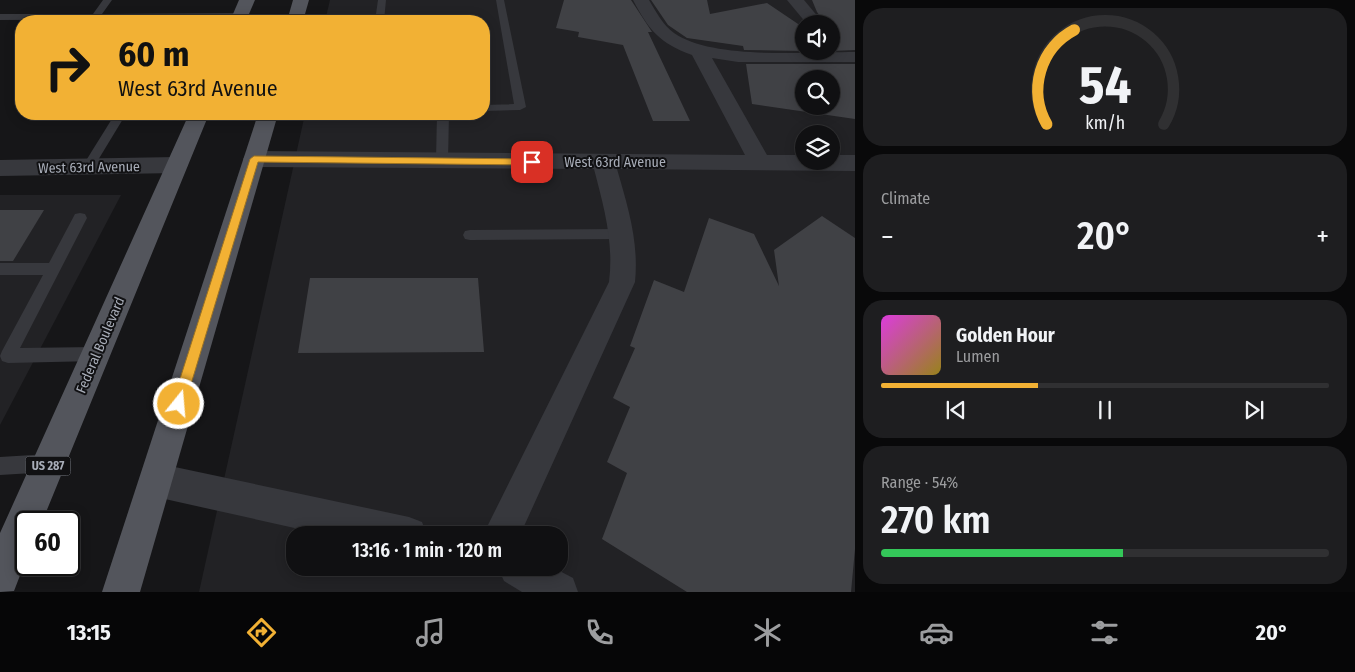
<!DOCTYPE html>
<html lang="en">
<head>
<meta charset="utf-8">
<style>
  :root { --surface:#101012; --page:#1e1e20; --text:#f1f3f6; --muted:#9c9d9f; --line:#303032; --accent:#f2b134 }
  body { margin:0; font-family:"Fira Sans Condensed",sans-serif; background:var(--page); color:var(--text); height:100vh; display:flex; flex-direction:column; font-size:19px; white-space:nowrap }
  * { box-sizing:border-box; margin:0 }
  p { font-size:16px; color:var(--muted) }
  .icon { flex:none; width:28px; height:28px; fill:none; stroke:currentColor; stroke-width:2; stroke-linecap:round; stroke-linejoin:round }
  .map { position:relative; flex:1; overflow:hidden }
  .sheet { display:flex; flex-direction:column; gap:8px; padding:8px; background:#09090a; width:500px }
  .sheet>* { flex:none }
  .hud { position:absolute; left:15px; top:15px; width:475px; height:105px; border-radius:20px; box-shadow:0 2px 12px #0003,0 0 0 1px var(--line); background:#f2b134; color:#111; overflow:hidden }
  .fabs { position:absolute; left:795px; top:15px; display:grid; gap:10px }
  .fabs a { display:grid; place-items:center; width:45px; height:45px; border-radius:50%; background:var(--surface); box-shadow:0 2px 12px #0003,0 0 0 1px var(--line); font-size:25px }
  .speed { position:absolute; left:15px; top:511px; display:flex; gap:10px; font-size:25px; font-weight:700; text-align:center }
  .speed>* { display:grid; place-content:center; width:65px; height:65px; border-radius:50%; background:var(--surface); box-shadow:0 2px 12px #0003,0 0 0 1px var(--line); line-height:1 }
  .speed .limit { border:2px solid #111; border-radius:8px; background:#fff; color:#111 }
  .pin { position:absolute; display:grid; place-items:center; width:42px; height:42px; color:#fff; margin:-21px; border-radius:10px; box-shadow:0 2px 8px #0006 }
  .me { position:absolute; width:55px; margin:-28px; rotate:17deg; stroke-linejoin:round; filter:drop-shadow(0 0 4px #0008) }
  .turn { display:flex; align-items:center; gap:18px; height:105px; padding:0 20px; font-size:22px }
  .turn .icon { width:65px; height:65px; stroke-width:2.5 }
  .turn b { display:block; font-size:35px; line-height:42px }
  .big { font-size:38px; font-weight:600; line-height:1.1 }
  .sheet .widget { flex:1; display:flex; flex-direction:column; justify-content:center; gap:8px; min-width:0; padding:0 18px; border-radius:20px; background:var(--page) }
  .sheet .dial { align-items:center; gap:0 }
  .dial svg { height:130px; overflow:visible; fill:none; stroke:var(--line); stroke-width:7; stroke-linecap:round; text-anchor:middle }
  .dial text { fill:var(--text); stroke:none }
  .song { display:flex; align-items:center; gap:15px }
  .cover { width:60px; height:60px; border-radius:8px; background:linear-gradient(135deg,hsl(300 70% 55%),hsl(50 70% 35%)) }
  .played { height:5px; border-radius:2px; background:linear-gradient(90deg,var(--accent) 35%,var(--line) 35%) }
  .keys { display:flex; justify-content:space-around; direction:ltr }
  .heat { display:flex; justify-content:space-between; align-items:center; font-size:28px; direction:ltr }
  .charge { height:8px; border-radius:4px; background:linear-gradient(90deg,#34c759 54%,var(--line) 0) }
  .trip { position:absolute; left:286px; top:526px; width:282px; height:50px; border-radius:20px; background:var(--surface); box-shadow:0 2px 12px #0003,0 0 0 1px var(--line); font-weight:600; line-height:50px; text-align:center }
  .dock { display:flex; height:80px; justify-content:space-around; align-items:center; background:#060607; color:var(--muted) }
  .dock .icon { width:35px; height:35px }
  .dock .current { color:var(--accent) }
  .dock b { font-size:22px; color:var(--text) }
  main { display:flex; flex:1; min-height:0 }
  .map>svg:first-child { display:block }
  .built { fill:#222225; fill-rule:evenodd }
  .building { fill:#404145; fill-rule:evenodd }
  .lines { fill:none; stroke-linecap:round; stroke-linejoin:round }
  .service { fill:#37383d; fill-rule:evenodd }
  .minor { fill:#37383d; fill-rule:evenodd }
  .primary { fill:#53555c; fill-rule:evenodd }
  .route { fill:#f2b134; stroke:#9d7322 }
  .labels { text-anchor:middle; stroke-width:4; stroke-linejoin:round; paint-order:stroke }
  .shield { fill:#111113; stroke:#7b7e86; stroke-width:1 }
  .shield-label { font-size:12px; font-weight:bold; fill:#a8adb8 }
  .street-label { font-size:14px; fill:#a8adb8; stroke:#111113 }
</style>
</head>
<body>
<main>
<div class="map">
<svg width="855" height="592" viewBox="0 0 855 592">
  <rect width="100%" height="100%" fill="#161618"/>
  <g class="built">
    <path d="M330,0H855V592H199L305,114H484V21H325ZM804,24H831V51H804ZM804,79H831V106H804ZM804,134H831V161H804ZM295,535H560V568H295Z"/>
    <polygon points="0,195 121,195 0,425"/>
  </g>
  <g class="building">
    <polygon points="564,0 631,0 652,32 648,32 690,121 653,121 623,45 578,37 579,32 556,28"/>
    <polygon points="651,0 707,0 710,14 767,3 804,28 804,51 744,50 743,46 687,38 668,25"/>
    <polygon points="812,0 855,0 855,50 831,51 831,24 826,24 817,12"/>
    <path d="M746,64H855V119L752,104ZM804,79H831V106H804Z"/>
    <polygon points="0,210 44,210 13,261 0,261"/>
    <polygon points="822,216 855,238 855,549 851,592 687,592 602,539 627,473 607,462 630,407 613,398 635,348 630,346 654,280 684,292 709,218 754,234 779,286 774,250"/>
    <polygon points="310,278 478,278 484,352 298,353"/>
  </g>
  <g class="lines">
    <g class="service">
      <polygon points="103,0 112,0 102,14 240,13 245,16 240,19 0,20 0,14 93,14"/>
      <polygon points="378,0 386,0 384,21 375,21"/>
      <polygon points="496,0 504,0 526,107 520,110 484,111 484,105 514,104"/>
      <polygon points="115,114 126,114 92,170 84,170 82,167"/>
      <polygon points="437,114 449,114 448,160 442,164 436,160"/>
      <polygon points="80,213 85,214 87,218 20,348 96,347 102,349 104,354 102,359 96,361 8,363 2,361 0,356 2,351 43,275 0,275 0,263 49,263 75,214"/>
      <polygon points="622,229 627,230 629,234 627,238 622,239 470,240 465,239 463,235 465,231 470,230"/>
      <polygon points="49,454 56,456 58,463 56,470 49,472 0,475 0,457"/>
    </g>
    <g class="minor">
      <path d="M633,0H649C656,12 663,25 674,33C712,60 808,52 855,52V62H738L712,58L767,155H804V161H831V155H855V171L617,169C628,207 639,242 635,282L520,535H483L609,282C614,243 604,207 594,169L254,167L246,164L243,159L246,154L254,151L745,155L692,55C659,43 649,30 633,0Z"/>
      <polygon points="787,0 804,0 824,24 807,24"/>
      <polygon points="177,157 185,160 188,165 185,170 177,173 0,176 0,160"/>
      <polygon points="156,463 409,517 422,522 427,535 326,535 156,497 144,492 139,480 144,468"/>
      <polygon points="498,568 554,568 573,578 578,592 522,592 504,581"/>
    </g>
    <g class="primary">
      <polygon points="239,0 255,0 246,21 230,21"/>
      <polygon points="293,0 309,0 303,21 287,21"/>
      <polygon points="189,114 209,114 42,522 26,522 26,560 14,591 0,592 0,533"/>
      <polygon points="258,114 278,114 140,592 102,592"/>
    </g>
  </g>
  <polygon class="route" points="254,156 532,159 537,162 532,165 258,162 185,404 183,409 179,411 174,409 172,404 250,159"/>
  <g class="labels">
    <rect class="shield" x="25.5" y="456.5" width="45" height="19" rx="4"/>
    <g class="shield-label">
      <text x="48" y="470">US 287</text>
    </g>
    <g class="street-label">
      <text x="615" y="167">West 63rd Avenue</text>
      <text transform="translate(89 167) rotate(-1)" y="5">West 63rd Avenue</text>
      <text transform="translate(100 345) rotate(-67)" y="5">Federal Boulevard</text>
    </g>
  </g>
</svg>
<div class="fabs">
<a><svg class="icon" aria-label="sound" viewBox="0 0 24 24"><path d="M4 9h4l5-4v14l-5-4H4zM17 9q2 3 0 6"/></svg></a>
<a><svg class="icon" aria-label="search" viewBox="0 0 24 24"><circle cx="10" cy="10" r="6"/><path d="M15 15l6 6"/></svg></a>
<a><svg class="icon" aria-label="layers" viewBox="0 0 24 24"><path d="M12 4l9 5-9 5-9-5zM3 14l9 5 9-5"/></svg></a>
</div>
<div class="speed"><div class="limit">60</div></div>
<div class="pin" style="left:532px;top:162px;background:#d93025"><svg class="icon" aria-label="arrive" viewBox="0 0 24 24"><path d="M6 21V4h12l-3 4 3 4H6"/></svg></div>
<svg class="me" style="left:179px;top:404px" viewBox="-20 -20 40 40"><circle r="17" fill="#f2b134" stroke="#fff" stroke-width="3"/><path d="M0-11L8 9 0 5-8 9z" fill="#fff"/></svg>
<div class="trip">13:16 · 1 min · 120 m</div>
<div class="hud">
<div class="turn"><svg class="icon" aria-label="right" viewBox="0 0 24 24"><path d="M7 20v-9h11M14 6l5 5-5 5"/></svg><div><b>60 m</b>West 63rd Avenue</div></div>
</div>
</div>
<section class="sheet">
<div class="widget dial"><svg viewBox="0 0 100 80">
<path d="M14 69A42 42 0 1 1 86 69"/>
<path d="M14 69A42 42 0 0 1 31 11" stroke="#f2b134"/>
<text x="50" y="56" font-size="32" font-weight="700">54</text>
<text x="50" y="72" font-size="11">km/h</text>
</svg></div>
<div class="widget"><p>Climate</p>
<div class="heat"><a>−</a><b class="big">20°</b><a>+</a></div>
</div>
<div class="widget">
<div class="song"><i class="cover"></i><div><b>Golden Hour</b><p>Lumen</p></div></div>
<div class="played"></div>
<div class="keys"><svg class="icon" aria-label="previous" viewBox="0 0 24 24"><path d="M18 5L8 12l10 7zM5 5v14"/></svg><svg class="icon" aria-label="pause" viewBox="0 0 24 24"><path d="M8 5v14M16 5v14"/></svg><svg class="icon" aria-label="next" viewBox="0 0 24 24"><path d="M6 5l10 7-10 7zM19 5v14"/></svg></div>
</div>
<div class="widget"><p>Range · 54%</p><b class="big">270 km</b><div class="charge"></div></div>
</section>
</main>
<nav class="dock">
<b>13:15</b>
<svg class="icon current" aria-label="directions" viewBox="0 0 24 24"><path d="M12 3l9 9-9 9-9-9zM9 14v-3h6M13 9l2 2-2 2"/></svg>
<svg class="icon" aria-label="music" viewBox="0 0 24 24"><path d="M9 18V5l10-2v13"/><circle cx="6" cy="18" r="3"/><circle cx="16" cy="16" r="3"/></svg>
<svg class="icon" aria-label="phone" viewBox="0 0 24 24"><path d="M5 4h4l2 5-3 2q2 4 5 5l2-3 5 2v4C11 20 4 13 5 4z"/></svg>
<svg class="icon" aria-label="climate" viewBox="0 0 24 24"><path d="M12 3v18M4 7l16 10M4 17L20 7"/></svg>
<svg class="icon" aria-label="car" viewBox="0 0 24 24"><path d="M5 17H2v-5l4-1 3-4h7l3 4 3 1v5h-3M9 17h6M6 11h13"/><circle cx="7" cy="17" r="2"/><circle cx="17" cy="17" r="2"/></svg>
<svg class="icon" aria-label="filters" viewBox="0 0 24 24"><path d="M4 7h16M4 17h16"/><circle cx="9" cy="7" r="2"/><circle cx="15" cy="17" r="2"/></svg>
<b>20°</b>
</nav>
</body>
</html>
